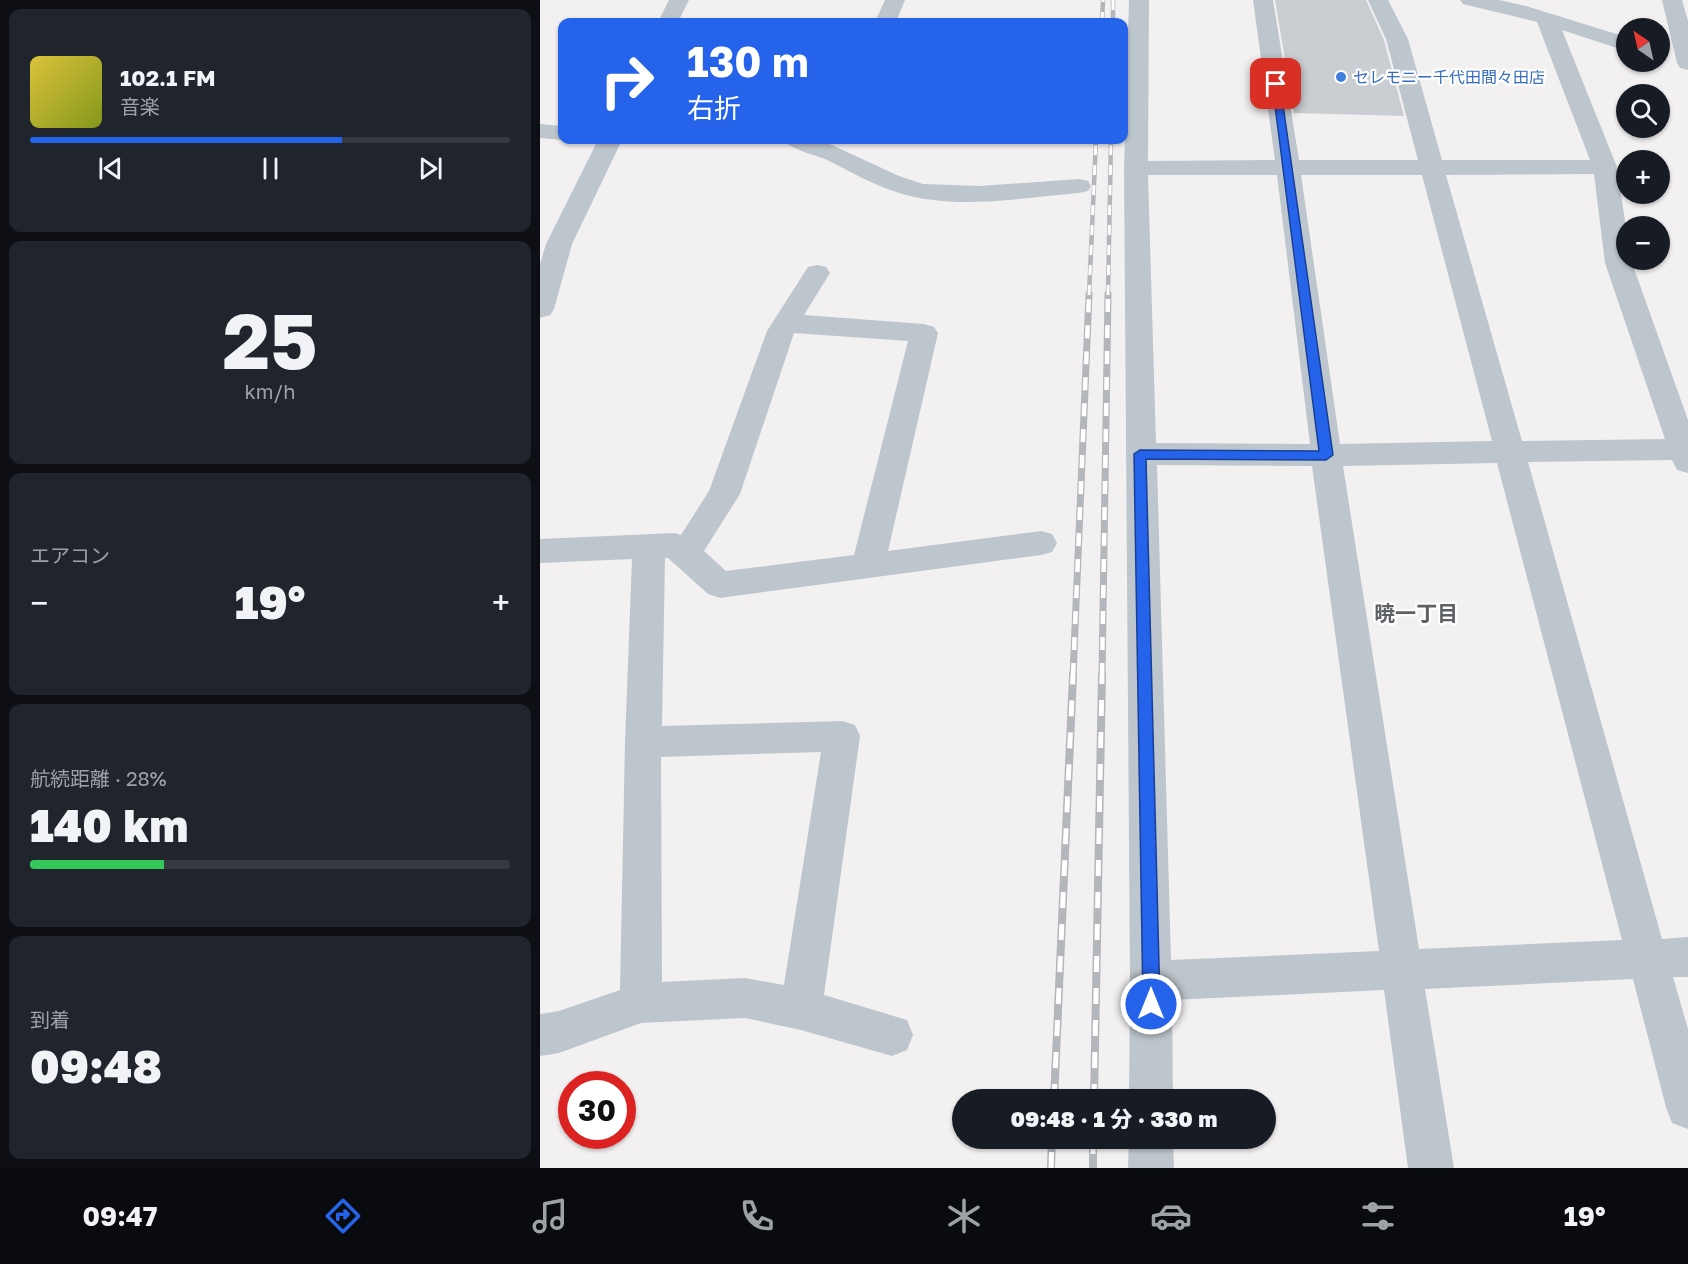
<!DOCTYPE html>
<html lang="ja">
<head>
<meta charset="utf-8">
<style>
  :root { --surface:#171b24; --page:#20242c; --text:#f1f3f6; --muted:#9ea1a6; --line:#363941; --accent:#2563eb }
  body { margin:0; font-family:"Golos Text","Noto Sans JP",sans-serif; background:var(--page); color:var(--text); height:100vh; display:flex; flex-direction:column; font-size:22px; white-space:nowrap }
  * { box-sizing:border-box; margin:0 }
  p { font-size:20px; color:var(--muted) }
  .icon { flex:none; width:33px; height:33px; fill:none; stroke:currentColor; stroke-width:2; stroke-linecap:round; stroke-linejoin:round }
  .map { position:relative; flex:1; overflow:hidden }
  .drawer { display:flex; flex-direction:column; gap:9px; padding:9px; background:#0d0f14; width:540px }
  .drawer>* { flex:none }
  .banner { position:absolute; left:18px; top:18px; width:570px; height:126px; border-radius:12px; box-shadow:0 2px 4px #0004; background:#2563eb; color:#fff; overflow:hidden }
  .needle { width:39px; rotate:326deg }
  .fabs { position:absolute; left:1076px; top:18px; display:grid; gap:12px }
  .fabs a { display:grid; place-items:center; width:54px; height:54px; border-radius:50%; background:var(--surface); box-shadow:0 2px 4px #0004; font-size:30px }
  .speed { position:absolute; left:18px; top:1071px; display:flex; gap:12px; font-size:30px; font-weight:700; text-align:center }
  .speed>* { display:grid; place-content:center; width:78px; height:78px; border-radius:50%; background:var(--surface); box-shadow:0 2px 4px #0004; line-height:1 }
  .speed .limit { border:9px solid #d22; background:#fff; color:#111 }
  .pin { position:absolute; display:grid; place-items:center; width:51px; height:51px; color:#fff; margin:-26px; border-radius:12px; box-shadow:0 3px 9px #0006 }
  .me { position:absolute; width:66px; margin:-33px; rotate:0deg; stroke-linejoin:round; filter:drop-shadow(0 0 4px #0008) }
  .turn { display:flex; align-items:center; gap:21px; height:126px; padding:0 30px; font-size:27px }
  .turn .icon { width:78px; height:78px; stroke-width:2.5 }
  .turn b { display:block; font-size:42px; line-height:51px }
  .big { font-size:45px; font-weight:800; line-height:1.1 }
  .drawer .widget { flex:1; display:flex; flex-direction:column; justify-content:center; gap:9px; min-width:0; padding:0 21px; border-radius:12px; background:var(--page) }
  .drawer .dial { align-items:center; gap:0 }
  .dial b { font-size:78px; line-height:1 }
  .song { display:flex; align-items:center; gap:18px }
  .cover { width:72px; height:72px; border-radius:9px; background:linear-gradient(135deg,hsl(50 70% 55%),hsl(70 70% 35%)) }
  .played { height:6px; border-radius:3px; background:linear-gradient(90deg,var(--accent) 65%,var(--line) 65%) }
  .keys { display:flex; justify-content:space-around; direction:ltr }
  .heat { display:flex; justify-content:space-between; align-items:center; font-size:33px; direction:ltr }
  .charge { height:9px; border-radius:4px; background:linear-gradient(90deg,#34c759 28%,var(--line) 0) }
  .trip { position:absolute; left:412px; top:1089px; width:324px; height:60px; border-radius:30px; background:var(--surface); box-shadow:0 2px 4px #0004; font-weight:800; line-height:60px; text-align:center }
  .dock { display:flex; height:96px; justify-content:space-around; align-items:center; background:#090b0e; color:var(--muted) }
  .dock .icon { width:42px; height:42px }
  .dock .selected { color:var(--accent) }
  .dock b { font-size:27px; color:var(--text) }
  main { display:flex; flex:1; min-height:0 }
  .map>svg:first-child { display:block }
  .building { fill:#caced3 }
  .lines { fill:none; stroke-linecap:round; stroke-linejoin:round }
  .minor { fill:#bdc6cc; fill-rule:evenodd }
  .rail-far2-casing { stroke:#b3b6ba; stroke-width:4.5 }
  .rail-far1-casing { stroke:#b3b6ba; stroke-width:7 }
  .rail-casing { stroke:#b3b6ba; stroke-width:8 }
  .rail-far2 { stroke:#fff; stroke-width:3; stroke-dasharray:10; stroke-linecap:butt }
  .rail-far1 { stroke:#fff; stroke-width:4.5; stroke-dasharray:13; stroke-linecap:butt }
  .rail { stroke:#fff; stroke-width:5; stroke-dasharray:16; stroke-linecap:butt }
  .route { fill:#2563eb; stroke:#184099; stroke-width:1.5 }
  .shop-dot { fill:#3f7fe0; stroke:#fff; stroke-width:2 }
  .labels { text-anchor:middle; stroke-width:4.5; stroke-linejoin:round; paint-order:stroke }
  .far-shop-label { font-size:16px; fill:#366cbe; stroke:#fff; text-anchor:start }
  .neighbourhood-label { font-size:21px; font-weight:bold; fill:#5d6165; stroke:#fff }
</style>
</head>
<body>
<main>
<section class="drawer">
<div class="widget">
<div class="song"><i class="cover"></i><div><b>102.1 FM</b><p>音楽</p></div></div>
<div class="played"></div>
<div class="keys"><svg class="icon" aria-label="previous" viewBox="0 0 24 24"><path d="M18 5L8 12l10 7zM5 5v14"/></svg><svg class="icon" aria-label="pause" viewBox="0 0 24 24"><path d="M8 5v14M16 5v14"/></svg><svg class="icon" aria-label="next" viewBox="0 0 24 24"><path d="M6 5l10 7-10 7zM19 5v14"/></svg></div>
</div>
<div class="widget dial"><b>25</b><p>km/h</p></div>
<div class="widget"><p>エアコン</p>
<div class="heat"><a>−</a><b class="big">19°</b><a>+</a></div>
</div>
<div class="widget"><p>航続距離 · 28%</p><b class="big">140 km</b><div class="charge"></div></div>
<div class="widget"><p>到着</p><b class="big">09:48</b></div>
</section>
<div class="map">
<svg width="1148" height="1168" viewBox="0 0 1148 1168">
  <rect width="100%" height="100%" fill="#f3f0f1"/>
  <polygon class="building" points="735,0 826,0 844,40 864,116 754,113"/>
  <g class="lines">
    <g class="minor">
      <polygon points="129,0 149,0 138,22 118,22"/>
      <polygon points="345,0 365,0 356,22 335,22"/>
      <path d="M589,0H609L608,161L735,160L713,0H733L759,160H878L846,39L828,0H848L868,39L902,160H1050L997,22L923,4L920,0H959L986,6L1086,37V51L1022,30L1077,167L1086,228V260H1091L1148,420V473L1137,470L1132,460L988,462L1122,939L1148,937V977H1133L1148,1029V1129L1132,1123L1126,1107L1093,979L885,989L914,1168H868L844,990L632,1000L633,1100H589L590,981L584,168ZM1054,174L1065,263L1125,439L982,441L906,175ZM608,175H737L770,444L616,443ZM761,175H882L952,441L800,444ZM957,463L1082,940L879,949L803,466ZM617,465L772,466L839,951L631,960Z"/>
      <polygon points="1122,0 1142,0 1148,21 1148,70 1140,68 1137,63"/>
      <polygon points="0,124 22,126 22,140 24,140 22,140 0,138"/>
      <polygon points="58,140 82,140 32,244 14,309 10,315 0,318 0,264 6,244"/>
      <path d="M244,140H281L359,176L383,184L439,186L539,179L548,181L551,186L548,191L539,193C479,198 415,211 356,192C331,184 308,170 285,159C273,154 251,150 244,140Z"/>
      <path d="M277,265L286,267L290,273L264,315L384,324L394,327L398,333L348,551L501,531L512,534L517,543L512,552L501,555L180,598L168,594L128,558H125L122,726L302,721L315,725L320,736L284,995L367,1020L373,1035L367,1050L352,1056L261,1030L205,1018L101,1023L19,1053L0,1056V1014L19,1011L80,990L85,742L92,559L0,563V539L135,533L141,535L169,491L227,331L268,267ZM254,333L368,341L314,555L186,571L164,551L200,494ZM281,752L244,985L205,978L122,982L121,757Z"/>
      <polygon points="589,1138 633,1138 634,1168 588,1168"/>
    </g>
    <g class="rail-far2-casing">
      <g id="rail-far2">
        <polyline points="573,0 573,22"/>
        <polyline points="562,22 563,0"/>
        <polyline points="549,295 556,140"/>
        <polyline points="568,295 571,140"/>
      </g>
    </g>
    <g class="rail-far1-casing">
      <g id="rail-far1">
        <polyline points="533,676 549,294"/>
        <polyline points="562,676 568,294"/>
      </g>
    </g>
    <g class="rail-casing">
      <g id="rail">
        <polyline points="514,1100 533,675"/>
        <polyline points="554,1100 562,675"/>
        <polyline points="553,1138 553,1168"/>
        <polyline points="511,1168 512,1138"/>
      </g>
    </g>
    <use href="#rail-far2" class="rail-far2"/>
    <use href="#rail-far1" class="rail-far1"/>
    <use href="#rail" class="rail"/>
  </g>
  <polygon class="route" points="732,82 740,84 793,455 786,460 606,459 620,1004 618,1010 611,1013 605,1010 603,1004 594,454 600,450 779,451"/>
  <circle class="shop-dot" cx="801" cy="77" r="6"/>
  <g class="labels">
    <g class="far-shop-label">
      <text x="813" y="83">セレモニー千代田間々田店</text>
    </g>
    <g class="neighbourhood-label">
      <text x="876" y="621">暁一丁目</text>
    </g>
  </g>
</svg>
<div class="fabs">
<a><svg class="needle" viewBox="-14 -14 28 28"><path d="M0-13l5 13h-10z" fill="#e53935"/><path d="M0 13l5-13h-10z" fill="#9ea1a6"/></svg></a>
<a><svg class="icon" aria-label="search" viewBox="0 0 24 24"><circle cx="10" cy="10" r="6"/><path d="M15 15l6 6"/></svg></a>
<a>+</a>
<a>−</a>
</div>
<div class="speed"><div class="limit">30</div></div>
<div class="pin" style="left:736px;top:84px;background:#d93025"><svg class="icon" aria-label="arrive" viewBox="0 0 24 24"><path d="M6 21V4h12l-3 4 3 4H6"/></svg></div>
<svg class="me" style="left:611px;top:1004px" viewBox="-20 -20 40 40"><circle r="17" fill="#2563eb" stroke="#fff" stroke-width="3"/><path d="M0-11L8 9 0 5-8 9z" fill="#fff"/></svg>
<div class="trip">09:48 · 1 分 · 330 m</div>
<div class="banner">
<div class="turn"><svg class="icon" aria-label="right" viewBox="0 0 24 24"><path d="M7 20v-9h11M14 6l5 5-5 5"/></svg><div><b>130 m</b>右折</div></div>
</div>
</div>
</main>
<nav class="dock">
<b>09:47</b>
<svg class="icon selected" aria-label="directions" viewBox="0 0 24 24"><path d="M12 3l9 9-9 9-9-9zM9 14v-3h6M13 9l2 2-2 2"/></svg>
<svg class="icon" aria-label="music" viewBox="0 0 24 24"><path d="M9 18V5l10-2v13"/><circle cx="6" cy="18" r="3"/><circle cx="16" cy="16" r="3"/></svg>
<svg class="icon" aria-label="phone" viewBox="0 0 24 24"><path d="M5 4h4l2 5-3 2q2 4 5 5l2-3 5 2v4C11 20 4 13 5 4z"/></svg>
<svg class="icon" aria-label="climate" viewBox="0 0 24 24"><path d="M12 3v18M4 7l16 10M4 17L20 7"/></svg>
<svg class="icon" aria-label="car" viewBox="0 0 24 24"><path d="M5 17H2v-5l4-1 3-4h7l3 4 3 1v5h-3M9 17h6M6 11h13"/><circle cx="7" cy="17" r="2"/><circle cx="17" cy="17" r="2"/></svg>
<svg class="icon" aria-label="filters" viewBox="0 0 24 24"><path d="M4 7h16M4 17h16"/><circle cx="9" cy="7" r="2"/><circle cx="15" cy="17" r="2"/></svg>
<b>19°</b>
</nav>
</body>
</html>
